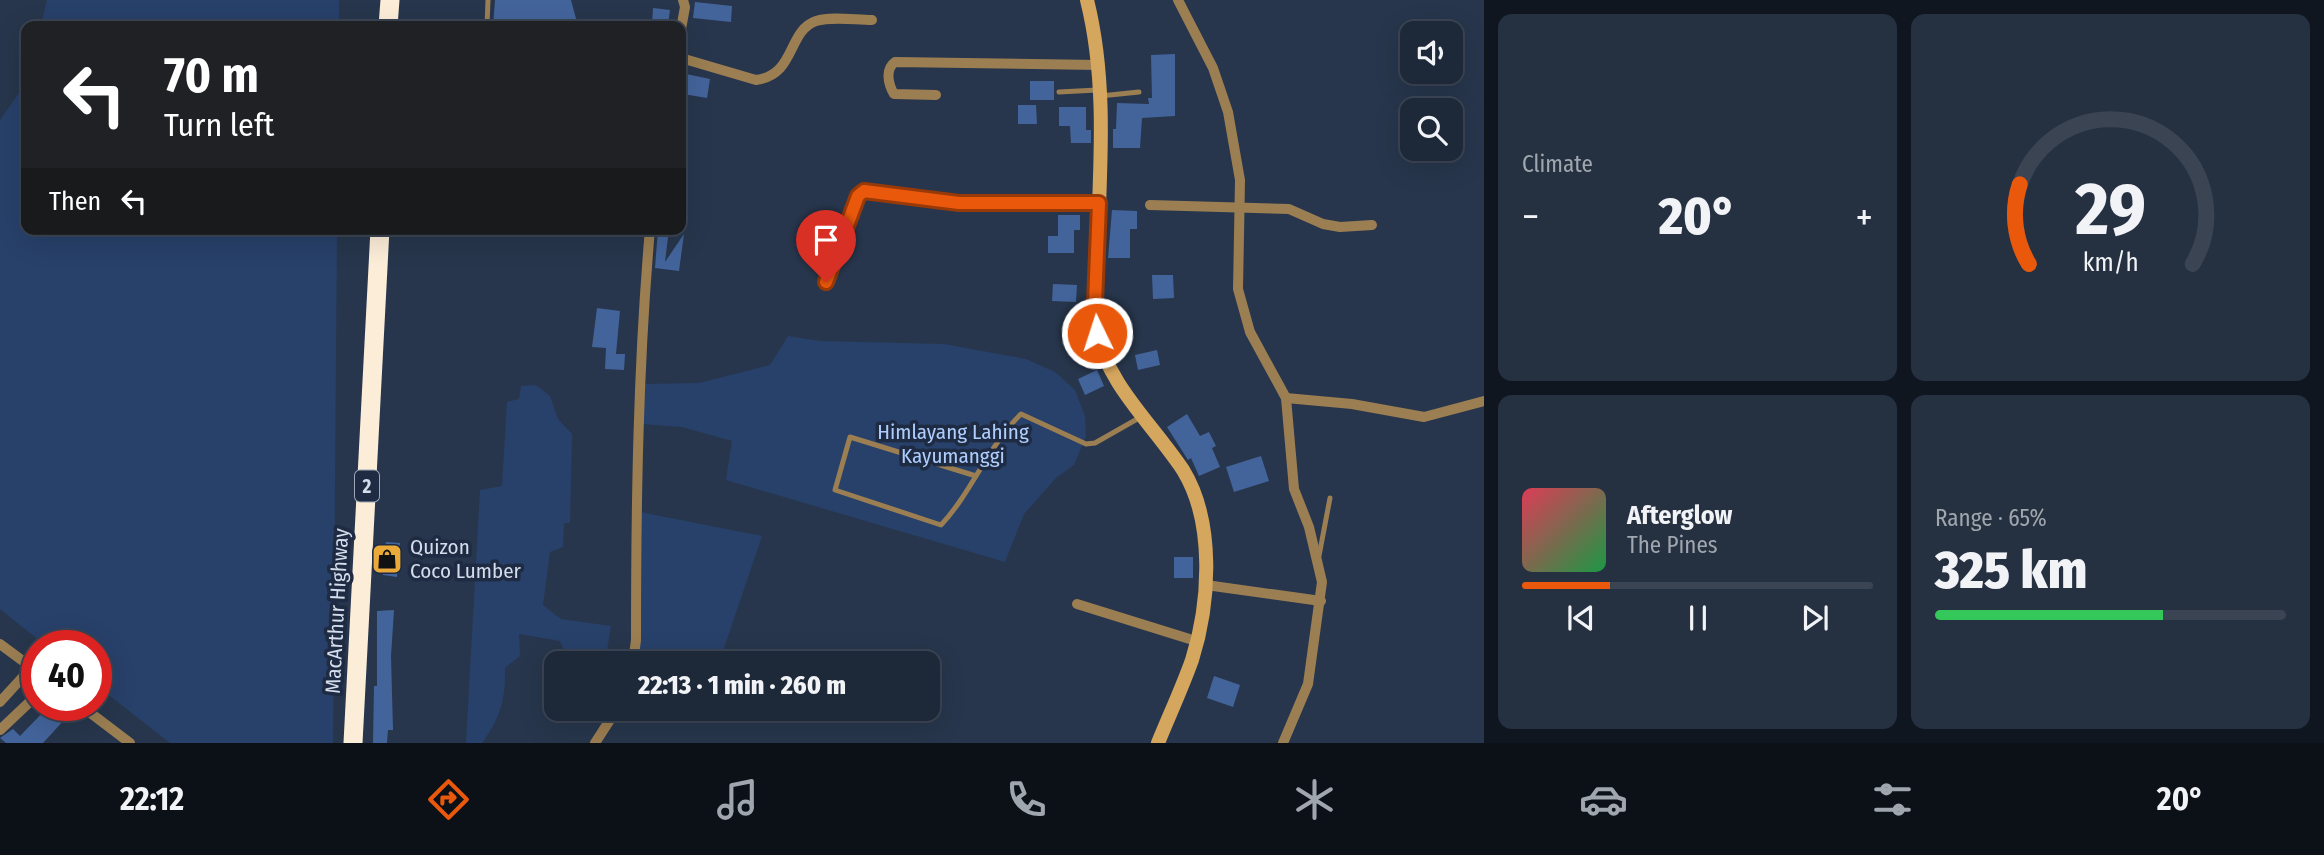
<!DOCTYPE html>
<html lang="en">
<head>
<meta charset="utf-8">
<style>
  :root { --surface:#1d2839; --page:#253041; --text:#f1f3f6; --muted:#a0a6ae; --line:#3b4453; --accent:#ea580c }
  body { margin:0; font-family:"Fira Sans Condensed",sans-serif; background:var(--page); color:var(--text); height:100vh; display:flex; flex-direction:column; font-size:26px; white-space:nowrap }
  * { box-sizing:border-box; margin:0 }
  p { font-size:23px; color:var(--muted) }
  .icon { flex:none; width:38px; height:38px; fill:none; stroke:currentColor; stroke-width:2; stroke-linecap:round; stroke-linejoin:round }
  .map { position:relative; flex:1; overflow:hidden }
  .panel { display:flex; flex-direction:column; gap:14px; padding:14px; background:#10161f; width:840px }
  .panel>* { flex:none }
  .hud { position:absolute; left:21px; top:21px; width:665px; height:214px; border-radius:14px; box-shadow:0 7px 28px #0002,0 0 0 2px var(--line); background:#202124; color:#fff; overflow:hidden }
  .buttons { position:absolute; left:1400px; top:21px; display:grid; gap:14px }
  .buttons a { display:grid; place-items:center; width:63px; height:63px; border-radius:14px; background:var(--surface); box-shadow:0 7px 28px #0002,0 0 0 2px var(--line); font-size:35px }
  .speed { position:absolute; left:21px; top:630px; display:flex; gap:14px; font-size:35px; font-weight:700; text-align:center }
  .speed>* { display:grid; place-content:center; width:91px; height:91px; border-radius:50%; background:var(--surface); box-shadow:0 7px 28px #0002,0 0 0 2px var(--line); line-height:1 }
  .speed .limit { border:10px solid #d22; background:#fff; color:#111 }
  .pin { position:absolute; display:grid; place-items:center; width:60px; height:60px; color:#fff; margin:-72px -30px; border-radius:50% 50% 50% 0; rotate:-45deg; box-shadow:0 0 7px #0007 }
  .pin .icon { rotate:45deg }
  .me { position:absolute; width:77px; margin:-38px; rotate:356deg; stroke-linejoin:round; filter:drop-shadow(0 0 5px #0008) }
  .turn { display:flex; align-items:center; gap:24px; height:147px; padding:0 28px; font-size:32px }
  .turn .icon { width:91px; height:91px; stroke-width:2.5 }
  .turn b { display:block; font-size:49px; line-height:60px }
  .then { display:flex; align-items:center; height:66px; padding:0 28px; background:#0003; gap:14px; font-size:26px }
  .big { font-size:52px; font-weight:800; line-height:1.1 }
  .panel .tile { flex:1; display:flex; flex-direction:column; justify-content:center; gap:10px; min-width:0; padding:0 24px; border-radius:14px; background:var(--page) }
  .panel .dial { align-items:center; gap:0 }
  .dial svg { height:182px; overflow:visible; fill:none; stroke:var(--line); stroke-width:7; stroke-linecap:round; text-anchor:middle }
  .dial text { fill:var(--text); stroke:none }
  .song { display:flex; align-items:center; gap:21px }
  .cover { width:84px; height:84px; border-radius:10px; background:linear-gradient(135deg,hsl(350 70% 55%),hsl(140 70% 35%)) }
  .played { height:7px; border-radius:4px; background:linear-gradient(90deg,var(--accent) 25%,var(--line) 25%) }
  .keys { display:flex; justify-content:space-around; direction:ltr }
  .heat { display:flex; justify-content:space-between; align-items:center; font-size:38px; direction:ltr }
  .charge { height:10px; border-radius:5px; background:linear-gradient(90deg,#34c759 65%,var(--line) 0) }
  .panel .tiles { flex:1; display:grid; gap:14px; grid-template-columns:repeat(2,1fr) }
  .trip { position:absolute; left:544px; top:651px; width:396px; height:70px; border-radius:14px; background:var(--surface); box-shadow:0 7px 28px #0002,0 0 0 2px var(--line); font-weight:800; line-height:70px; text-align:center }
  .tab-bar { display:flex; height:112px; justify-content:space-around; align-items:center; background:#0c1017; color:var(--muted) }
  .tab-bar .icon { width:49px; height:49px }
  .tab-bar .current { color:var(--accent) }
  .tab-bar b { font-size:32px; color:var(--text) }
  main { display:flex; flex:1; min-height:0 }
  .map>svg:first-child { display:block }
  .green { fill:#28416a }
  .building { fill:#43649b }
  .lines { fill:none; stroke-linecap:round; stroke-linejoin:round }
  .lane { stroke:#9b7e52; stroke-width:5 }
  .street { stroke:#9b7e52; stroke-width:10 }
  .secondary { stroke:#d5a65d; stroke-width:14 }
  .highway { stroke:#fcedd9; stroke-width:19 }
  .route-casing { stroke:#983908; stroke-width:18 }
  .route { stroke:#ea580c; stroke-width:12 }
  .labels { text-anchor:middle; stroke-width:7; stroke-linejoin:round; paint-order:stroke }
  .shield { fill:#1e2b42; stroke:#9da8b8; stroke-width:2 }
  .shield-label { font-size:19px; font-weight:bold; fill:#d3ddeb }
  .park-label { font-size:21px; fill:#aecdfd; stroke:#1e2b42 }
  .poi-label { font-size:21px; fill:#d3ddeb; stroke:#1e2b42; text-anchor:start }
  .street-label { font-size:21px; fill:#d3ddeb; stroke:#1e2b42 }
</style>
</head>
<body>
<main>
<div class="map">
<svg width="1484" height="743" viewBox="0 0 1484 743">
  <rect width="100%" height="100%" fill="#27364c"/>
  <g class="green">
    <polygon points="47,0 339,0 339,26 41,26"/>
    <polygon points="26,83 26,229 337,229 333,743 170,743 96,685 96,646 46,646 0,609 0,120"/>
    <polygon points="788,336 820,341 944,344 1026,359 1055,372 1075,390 1085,416 1086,436 1074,465 1056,478 1024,514 1005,562 726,480 732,441 682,427 642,424 644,384 699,383 770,365"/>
    <path d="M536,385L550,396L558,419L572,434L570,523H564L563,547L550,552L543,605L561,619L611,626L605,663H577L567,658L560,641L519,634L520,656L505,668C506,698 500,719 482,743H466L480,490L502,486L507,402L519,399L521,386Z"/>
    <polygon points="640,512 762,536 719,663 636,663"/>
  </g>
  <g class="building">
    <polygon points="495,0 571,0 578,26 493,26"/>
    <polygon points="695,2 732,6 731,22 693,18"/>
    <polygon points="653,8 670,10 668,25 652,23"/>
    <polygon points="1175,54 1175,116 1142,118 1140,148 1113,148 1113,129 1116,129 1117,103 1149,104 1148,98 1152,98 1151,55"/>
    <polygon points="686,74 710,79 707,98 683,94"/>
    <rect x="1030" y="81" width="24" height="19"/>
    <polygon points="1018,105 1036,105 1037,124 1018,124"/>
    <polygon points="1059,107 1086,107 1086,130 1091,130 1091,143 1071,143 1070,126 1059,126"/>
    <polygon points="1112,210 1137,211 1137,229 1130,229 1130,258 1108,258"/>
    <polygon points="1058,215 1080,215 1080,230 1074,230 1074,253 1048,253 1048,236 1058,236"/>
    <polygon points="658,229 669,229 665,262 684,234 679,271 655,268"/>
    <polygon points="1152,275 1173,275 1174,298 1153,299"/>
    <polygon points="1053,284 1077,285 1076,302 1052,301"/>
    <polygon points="597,308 620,311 616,354 625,354 624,370 605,369 606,348 592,347"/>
    <polygon points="1157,350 1160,365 1138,370 1135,355"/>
    <polygon points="1097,370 1104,386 1085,395 1078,379"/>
    <polygon points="1187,414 1200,436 1209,432 1216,446 1212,448 1220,467 1199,476 1191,458 1188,460 1167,427"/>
    <polygon points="1261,456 1269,481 1234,492 1226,467"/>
    <polygon points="386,542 400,543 397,577 383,575"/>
    <rect x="1174" y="557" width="19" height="21"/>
    <polygon points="394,610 391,656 393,730 388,730 387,743 373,743 374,686 377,686 377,611"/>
    <polygon points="1214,676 1240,685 1233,707 1207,698"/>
    <polygon points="50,705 65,719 43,743 6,743 0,738 13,729 20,736"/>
  </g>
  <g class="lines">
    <g class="lane">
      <polyline points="487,26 488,0"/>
      <polyline points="1059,92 1097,90"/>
      <polyline points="1100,96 1139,92"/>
      <path d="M976,476L850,437L835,490L941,525C972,492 988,446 1021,414L1086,444L1095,443L1139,418"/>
      <polyline points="1319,556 1330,498"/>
    </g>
    <g class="street">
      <polyline points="1178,0 1213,68 1228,112 1240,180 1238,289 1250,332 1286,398 1294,489 1309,527 1322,582 1308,684 1283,743"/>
      <polyline points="681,29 685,7 683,0"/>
      <path d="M681,58L756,80C796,75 787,31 816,21C832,16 855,20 872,20"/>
      <path d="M936,95L894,94C888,84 885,69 895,62L1098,65"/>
      <polyline points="1150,205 1289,209 1323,224 1340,227 1372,225"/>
      <polyline points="826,282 858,196 864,191 959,203 1099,203"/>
      <polyline points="1286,398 1352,404 1424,417 1484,401"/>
      <polyline points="1206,585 1321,601"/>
      <polyline points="1077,604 1196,641"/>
      <polyline points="0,644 35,670"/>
      <path d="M633,663L636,640C636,502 638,366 650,229"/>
      <polyline points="0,702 31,668"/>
      <polyline points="80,705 130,743"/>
      <polyline points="0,730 37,695"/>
      <polyline points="595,743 617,709"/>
    </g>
    <path class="secondary" d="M1087,0C1106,76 1101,154 1098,231C1097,264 1091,299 1097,331C1105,375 1138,410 1164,444C1170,452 1177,461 1183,470C1215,522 1210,603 1192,660C1182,688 1169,716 1158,743"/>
    <g class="highway">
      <polyline points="388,26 390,0"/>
      <polyline points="353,743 380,229"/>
    </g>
  </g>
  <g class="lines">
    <g class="route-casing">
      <polyline id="route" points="826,282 858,196 864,191 959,203 1099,203 1095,303 1097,333"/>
    </g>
    <use href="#route" class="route"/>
  </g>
  <defs>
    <g id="shop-square" transform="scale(1.575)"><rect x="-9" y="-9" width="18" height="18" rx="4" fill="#eba93a" stroke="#1e2b42"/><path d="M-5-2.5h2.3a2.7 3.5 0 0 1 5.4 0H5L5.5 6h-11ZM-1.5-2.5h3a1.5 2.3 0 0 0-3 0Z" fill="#111"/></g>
  </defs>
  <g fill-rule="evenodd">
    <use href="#shop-square" x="387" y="559"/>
  </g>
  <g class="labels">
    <rect class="shield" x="355" y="470.5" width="24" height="31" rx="5"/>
    <g class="shield-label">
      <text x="367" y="493">2</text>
    </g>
    <g class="park-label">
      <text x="953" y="439">Himlayang Lahing<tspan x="953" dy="24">Kayumanggi</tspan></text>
    </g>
    <g class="poi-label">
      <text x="410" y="554">Quizon<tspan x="410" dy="24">Coco Lumber</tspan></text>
    </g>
    <g class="street-label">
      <text transform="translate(337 611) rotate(-87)" y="7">MacArthur Highway</text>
    </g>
  </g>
</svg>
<div class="buttons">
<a><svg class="icon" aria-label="sound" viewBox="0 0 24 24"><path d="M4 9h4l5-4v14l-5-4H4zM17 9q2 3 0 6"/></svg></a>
<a><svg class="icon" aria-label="search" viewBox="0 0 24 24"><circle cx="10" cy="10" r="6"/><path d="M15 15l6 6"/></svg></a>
</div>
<div class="speed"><div class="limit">40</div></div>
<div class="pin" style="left:826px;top:282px;background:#d93025"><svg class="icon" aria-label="arrive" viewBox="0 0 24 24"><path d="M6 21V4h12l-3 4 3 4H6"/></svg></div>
<svg class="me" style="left:1097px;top:333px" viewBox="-20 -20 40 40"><circle r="17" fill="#ea580c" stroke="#fff" stroke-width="3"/><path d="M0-11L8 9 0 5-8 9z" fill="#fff"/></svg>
<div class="trip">22:13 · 1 min · 260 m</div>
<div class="hud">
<div class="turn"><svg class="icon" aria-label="left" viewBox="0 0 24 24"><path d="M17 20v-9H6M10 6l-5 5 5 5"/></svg><div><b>70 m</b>Turn left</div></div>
<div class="then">Then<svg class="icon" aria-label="left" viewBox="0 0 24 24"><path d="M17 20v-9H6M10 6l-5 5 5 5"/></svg></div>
</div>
</div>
<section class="panel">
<div class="tiles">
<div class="tile"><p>Climate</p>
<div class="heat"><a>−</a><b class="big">20°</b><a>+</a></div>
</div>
<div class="tile dial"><svg viewBox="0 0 100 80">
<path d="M14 69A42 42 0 1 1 86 69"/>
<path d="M14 69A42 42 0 0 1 10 34" stroke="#ea580c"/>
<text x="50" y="56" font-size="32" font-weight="700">29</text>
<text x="50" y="72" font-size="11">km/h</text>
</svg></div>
<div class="tile">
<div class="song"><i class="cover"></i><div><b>Afterglow</b><p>The Pines</p></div></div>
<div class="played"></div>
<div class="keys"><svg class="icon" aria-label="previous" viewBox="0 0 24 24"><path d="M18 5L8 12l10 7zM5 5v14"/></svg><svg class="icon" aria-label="pause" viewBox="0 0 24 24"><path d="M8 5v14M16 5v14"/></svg><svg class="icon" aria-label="next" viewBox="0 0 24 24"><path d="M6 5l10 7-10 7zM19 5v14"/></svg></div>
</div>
<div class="tile"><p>Range · 65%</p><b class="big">325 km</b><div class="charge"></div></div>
</div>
</section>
</main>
<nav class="tab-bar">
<b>22:12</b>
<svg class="icon current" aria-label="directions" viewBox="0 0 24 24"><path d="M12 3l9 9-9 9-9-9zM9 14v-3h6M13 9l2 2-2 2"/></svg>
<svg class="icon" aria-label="music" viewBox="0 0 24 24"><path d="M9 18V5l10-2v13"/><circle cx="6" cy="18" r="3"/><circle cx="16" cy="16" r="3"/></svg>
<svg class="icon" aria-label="phone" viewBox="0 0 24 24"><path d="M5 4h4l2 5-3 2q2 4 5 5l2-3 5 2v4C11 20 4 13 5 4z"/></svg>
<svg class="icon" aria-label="climate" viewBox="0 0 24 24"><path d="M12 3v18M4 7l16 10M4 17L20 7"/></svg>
<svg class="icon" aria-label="car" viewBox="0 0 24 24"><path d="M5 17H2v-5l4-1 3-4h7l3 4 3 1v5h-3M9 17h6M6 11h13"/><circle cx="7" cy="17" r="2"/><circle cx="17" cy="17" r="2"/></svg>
<svg class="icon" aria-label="filters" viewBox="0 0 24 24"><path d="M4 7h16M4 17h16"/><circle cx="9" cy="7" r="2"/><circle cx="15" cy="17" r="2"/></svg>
<b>20°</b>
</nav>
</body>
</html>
